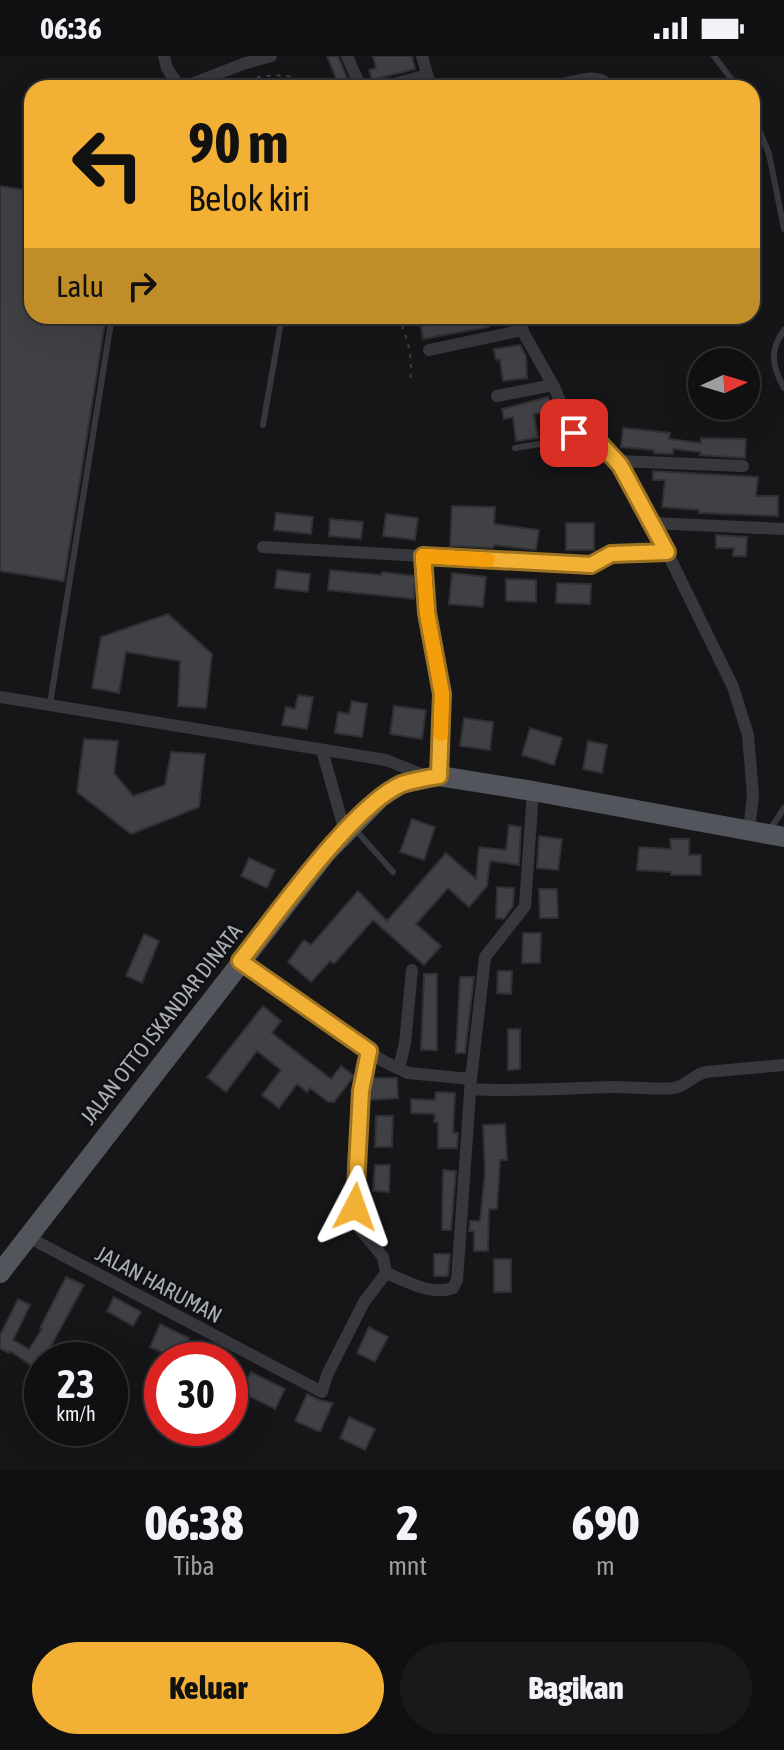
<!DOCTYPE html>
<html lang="id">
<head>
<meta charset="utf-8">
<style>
  :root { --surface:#101012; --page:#19191b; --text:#f1f3f6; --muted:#9c9d9f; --line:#303032; --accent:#f2b134 }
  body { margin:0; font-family:"Asap Condensed",sans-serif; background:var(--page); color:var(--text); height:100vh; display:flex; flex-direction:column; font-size:30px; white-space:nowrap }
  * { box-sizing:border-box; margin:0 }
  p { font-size:26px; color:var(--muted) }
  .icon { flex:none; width:44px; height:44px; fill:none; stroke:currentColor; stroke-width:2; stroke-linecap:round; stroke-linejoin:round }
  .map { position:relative; height:1414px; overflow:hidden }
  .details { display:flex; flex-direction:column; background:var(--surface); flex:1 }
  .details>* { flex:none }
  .hud { position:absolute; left:24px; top:24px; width:736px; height:244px; border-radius:24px; box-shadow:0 8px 32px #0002,0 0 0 2px var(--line); background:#f2b134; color:#111; overflow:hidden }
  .needle { width:52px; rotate:86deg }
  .buttons { position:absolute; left:688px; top:292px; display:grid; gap:16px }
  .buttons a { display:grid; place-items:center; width:72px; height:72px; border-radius:50%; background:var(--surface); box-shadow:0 8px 32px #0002,0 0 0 2px var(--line); font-size:40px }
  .speed { position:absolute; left:24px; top:1286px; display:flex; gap:16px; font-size:40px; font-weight:700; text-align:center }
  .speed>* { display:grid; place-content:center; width:104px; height:104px; border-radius:50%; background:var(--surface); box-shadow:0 8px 32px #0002,0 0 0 2px var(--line); line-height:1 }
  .speed small { font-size:20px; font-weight:400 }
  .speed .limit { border:12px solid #d22; background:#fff; color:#111 }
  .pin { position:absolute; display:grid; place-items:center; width:68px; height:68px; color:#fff; margin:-34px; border-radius:16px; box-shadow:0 4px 12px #0006 }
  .me { position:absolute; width:88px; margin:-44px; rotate:4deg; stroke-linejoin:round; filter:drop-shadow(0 0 6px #0008) }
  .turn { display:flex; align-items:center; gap:28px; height:168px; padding:0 32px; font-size:36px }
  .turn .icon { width:104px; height:104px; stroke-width:2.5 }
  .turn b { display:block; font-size:56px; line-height:68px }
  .then { display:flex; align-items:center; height:76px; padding:0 32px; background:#0003; gap:16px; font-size:30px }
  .eta { display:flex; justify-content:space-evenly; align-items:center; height:136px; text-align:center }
  .eta b { font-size:48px; font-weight:800; line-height:56px }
  .primary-button { display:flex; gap:16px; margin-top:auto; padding:16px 32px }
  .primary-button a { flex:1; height:92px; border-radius:48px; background:var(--accent); color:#111; font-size:32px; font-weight:800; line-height:92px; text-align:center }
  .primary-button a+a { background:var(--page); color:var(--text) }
  .status { display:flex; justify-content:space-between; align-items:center; height:56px; padding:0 40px; background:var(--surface); direction:ltr }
  .status svg { height:22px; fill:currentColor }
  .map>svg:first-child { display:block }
  .building { fill:#404145; stroke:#303034; stroke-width:2 }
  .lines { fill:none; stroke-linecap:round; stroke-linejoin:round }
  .path { stroke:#3d3f44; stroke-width:2; stroke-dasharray:4 6; stroke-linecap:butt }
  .service { stroke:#37383d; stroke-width:6 }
  .minor { stroke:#37383d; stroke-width:12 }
  .primary { stroke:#53555c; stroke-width:20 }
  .route-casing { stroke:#9d7322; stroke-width:20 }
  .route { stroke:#f2b134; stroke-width:14 }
  .slow { stroke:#f59e0b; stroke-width:14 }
  .labels { text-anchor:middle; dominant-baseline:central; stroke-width:6; stroke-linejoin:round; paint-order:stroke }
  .street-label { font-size:22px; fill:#a8adb8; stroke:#111113 }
</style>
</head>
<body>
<div class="status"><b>06:36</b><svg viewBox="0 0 49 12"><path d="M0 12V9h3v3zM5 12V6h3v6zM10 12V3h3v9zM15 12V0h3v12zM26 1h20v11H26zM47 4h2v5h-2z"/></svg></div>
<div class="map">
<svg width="784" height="1414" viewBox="0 0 784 1414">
  <rect width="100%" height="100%" fill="#161618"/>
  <!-- building -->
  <path class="building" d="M327,0H338L351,32H340Z
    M373,0H412L415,13L372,24L369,14L376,12Z
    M0,130L32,135V260H106L64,525L0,515Z
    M487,260L489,271L423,283L421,270Z
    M520,289L526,300L527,322L503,325L500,303L496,304L494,293Z
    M548,341L554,355L534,358L538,382L516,385L513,361L504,363L502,353Z
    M623,372L670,377L669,383L701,387V382L746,383L745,402L700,399L701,396L673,393V398L654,397V394L621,391Z
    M653,415L758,421L756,440H778V460L699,457V454L662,451L665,424H653Z
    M452,450L495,451L494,468L539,474L536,494L494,489L493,492L450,490Z
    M276,457L313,461L311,478L274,474Z
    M386,458L418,462L415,484L383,480Z
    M330,463L363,466L361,483L329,480Z
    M566,467H594V494H566Z
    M716,479L747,481L746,500H733L734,492H716Z
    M277,514L310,518L308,536L275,532Z
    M330,514L381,519L382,516L415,520L414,543L328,534Z
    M452,517L486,521L483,551L449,548Z
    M506,523L536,524V546L506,545Z
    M557,527L591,528L590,548L556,547Z
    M168,558L212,598L206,652L178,650L180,605L126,596L119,637L92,632L101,581Z
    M298,639L313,641L307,673L282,669L286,651L295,653Z
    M352,645L367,648L362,681L335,677L338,656L349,658Z
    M394,650L426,654L422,683L390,678Z
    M464,662L493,666L490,694L460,690Z
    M530,672L562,682L554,709L522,699Z
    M84,683L118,685L114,717L133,740L165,729L171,696L205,698L199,751L131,778L77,736Z
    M588,685L607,689L602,717L583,713Z
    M412,763L435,771L424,804L400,796Z
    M509,769L521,771L519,809L490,805L487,830L469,851L448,832L416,868L441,890L424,909L373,864L334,908L330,905L311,926L288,906L304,884L311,889L358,835L387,865L446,797L476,823L479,791L506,794Z
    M539,780L562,783L558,814L537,812Z
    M670,783H689V799H701V819H671V816L637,814L639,791L671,793Z
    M249,802L275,814L267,832L241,820Z
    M497,831L514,832L513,850L504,863L496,862Z
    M539,833H557L558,862H540Z
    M523,877H541L540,907H522Z
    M144,878L159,885L142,927L126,920Z
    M498,915H512L511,938L497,937Z
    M424,918H437V994H421Z
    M460,921H474L465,997H456Z
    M263,950L281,965L272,977L331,1023L341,1010L354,1020L334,1046H328L310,1032L307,1036L297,1028L279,1052L262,1039L281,1014L257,995L226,1036L207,1021Z
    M508,973H520V1013L508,1014Z
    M373,1022H397L398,1042L370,1044Z
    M436,1036L455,1037L453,1077H458L457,1092H438V1066H434L435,1058L411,1057V1043L435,1044Z
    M376,1060H393L392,1091H375Z
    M505,1068L507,1104H500L497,1153H489L488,1195H474V1175H469L470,1165H480L485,1116L483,1069Z
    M375,1109H390L389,1136L373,1135Z
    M443,1114L456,1115L451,1174H442Z
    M434,1198H450L448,1220H434Z
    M494,1203H511V1236H494Z
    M66,1221L84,1229L38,1314L10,1295L9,1297L0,1292V1279L18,1243L30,1249L13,1284L29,1293L42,1273L40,1272Z
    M114,1241L141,1256L133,1270L107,1255Z
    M160,1268L189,1282L179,1304L150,1291Z
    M369,1271L388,1281L375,1306L357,1297Z
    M251,1316L285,1333L275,1353L241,1336Z
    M307,1338L319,1344L333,1347L320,1376L295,1365Z
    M349,1361L375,1373L365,1394L340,1382Z"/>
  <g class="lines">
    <!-- path -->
    <path class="path" d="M237,25C263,20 292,13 314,32
      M398,260C408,283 413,300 410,325"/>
    <!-- service -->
    <path class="service" d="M714,0L738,32
      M752,57L769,98L784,173
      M784,274C769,295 772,310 784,332
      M263,369L282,260
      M515,392L564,384L574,377
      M50,648L112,260
      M354,772L393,816
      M769,775L784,752"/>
    <!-- minor -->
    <path class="minor" d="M164,0L167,12L180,32
      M347,0L361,32
      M422,0L431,32
      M181,32L243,8L271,0
      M380,32L427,19
      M549,32C568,28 598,13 611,32
      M514,260L553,329L574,377L580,381L595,382L620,409L667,496L733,631L748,679L753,739L749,775
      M429,294L523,274
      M497,340L553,329
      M617,405L743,410
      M652,467L783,473
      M263,491L579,509L599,507L611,498L667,496
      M423,500L427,557L442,638L439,720
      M0,641L386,704L428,721
      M322,694L345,776
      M240,905L383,1005L408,1017L471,1023
      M369,995L361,1035L355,1151L359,1172L383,1201L386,1217
      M399,1012L405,987L412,914
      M470,1033C518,1036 565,1032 613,1031C633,1031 653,1034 674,1032C687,1030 694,1018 706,1016L784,1009
      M26,1180L322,1336L327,1319L364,1246L386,1217
      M386,1217C408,1225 429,1240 453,1232L457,1224L471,1023L485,901L525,850L533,735"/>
    <!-- primary -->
    <path class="primary" d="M0,1217L326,797L381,741L401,728L439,720L533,735L784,781"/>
  </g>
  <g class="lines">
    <!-- route casing -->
    <g class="route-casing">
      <path id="route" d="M355,1151L361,1035L369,995L240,905C275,861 354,748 402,728C414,724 427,722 439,720L442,638L427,557L423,500L591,509L611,498L667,496L620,409L595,382L580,381L574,377"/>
    </g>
    <!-- route -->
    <use href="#route" class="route"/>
    <!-- slow -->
    <path class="slow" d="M441,678L442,638L427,557L423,500L488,504"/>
  </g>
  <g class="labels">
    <!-- street labels -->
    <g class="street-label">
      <text transform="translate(161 968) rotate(-52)">JALAN OTTO ISKANDAR DINATA</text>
      <text transform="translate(159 1228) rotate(28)">JALAN HARUMAN</text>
    </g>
  </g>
</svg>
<div class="buttons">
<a><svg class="needle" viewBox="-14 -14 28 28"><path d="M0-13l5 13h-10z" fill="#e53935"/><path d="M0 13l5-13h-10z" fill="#9c9d9f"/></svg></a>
</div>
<div class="speed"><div>23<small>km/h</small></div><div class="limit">30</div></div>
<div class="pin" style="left:574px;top:377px;background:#d93025"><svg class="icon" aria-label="arrive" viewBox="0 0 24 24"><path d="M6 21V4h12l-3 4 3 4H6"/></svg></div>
<svg class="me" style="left:355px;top:1151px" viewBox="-20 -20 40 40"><path d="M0-17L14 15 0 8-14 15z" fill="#f2b134" stroke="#fff" stroke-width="4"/></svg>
<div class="hud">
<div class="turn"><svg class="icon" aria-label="left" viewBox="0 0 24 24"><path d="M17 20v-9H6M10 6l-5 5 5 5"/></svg><div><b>90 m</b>Belok kiri</div></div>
<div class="then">Lalu<svg class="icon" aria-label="right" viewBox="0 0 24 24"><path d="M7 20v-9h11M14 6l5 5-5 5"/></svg></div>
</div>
</div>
<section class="details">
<div class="eta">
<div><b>06:38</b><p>Tiba</p></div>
<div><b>2</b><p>mnt</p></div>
<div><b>690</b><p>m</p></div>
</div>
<div class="primary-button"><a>Keluar</a><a>Bagikan</a></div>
</section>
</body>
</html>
